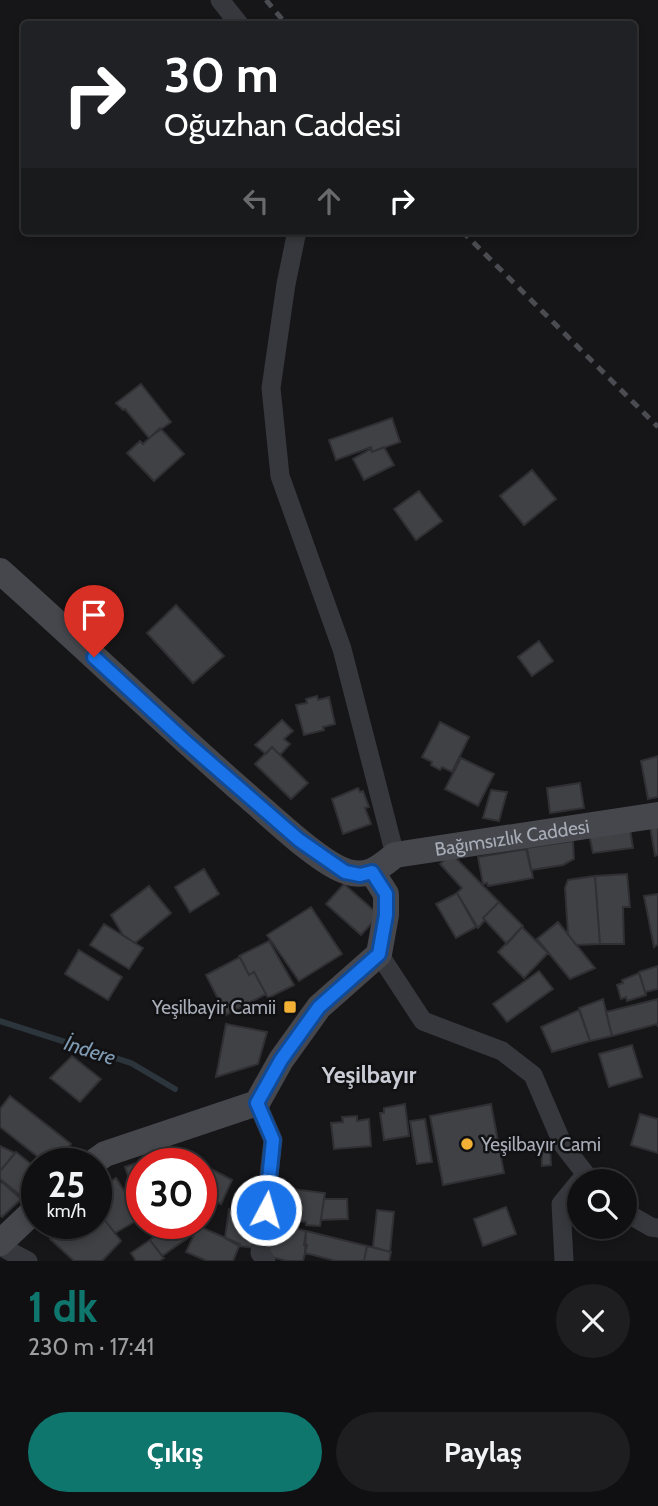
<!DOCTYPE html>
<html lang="tr">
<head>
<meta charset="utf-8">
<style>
  :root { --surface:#101012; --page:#1e1e20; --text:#f1f3f6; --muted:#9c9d9f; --line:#303032; --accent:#0f766e }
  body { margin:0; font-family:Cabin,sans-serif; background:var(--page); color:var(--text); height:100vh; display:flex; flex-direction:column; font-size:26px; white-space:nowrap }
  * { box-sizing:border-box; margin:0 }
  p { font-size:23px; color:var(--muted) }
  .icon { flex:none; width:38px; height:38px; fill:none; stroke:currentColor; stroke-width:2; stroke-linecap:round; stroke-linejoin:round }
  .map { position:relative; height:1261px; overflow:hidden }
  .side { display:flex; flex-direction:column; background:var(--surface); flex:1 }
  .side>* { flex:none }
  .guide { position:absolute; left:21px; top:21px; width:616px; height:214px; border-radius:7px; box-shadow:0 4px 10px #0003,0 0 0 2px var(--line); background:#202124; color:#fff; overflow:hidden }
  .controls { position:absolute; left:567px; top:1169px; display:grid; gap:14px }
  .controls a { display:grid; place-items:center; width:70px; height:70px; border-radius:50%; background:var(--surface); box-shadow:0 4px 10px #0003,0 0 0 2px var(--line); font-size:35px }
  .speed { position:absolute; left:21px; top:1148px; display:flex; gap:14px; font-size:35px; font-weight:700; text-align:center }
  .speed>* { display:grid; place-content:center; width:91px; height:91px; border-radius:50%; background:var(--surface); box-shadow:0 4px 10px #0003,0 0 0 2px var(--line); line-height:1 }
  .speed small { font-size:18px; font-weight:400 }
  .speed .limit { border:10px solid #d22; background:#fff; color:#111 }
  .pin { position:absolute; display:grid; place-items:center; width:60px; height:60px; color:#fff; margin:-72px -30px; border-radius:50% 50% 50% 0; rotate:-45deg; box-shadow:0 0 7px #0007 }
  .pin .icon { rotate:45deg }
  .me { position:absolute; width:77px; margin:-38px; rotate:6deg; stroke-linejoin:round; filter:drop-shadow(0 0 5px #0008) }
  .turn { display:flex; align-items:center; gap:24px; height:147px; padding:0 28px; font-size:32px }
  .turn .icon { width:91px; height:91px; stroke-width:2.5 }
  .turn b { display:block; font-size:49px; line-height:60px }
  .lanes { display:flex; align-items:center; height:66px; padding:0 28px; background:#0003; justify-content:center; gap:35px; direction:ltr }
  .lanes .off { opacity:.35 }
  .round { display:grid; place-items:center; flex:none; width:74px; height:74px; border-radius:37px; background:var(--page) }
  .summary { display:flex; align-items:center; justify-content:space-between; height:119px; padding:0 28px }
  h1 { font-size:42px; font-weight:800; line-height:52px; color:var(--accent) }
  .action { display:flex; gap:14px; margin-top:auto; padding:14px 28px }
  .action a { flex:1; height:80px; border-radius:42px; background:var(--accent); color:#fff; font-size:28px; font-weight:800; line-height:80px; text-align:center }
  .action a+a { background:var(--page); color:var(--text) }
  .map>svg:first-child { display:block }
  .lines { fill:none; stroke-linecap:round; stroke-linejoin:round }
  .stream { stroke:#2c353c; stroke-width:6 }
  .building { fill:#404145; stroke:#303034; stroke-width:2 }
  .street { stroke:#37383d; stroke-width:19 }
  .secondary { stroke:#45474d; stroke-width:26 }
  .rail { stroke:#4a4c52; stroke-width:5; stroke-dasharray:9 7; stroke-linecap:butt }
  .route-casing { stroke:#114b97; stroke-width:18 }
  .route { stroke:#1a73e8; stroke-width:12 }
  .poi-dot { fill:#f2b134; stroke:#111113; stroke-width:2.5 }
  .labels { text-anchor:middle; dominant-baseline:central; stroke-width:5; stroke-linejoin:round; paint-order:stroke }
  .street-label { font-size:19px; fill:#a8adb8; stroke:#111113 }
  .poi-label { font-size:19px; fill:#a8adb8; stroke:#111113; text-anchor:end }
  .water-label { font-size:21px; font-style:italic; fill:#7f9bb3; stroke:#111113 }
  .quarter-label { font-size:23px; font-weight:bold; fill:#c9ccd4; stroke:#111113 }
</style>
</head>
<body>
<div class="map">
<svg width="658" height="1261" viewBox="0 0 658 1261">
  <rect width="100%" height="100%" fill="#161618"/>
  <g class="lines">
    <!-- stream -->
    <path class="stream" d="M0,1021L131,1063L175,1089"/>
  </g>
  <!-- building -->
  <path class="building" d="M141,384L171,422L149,438L125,409L123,410L116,403Z
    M392,418L400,442L372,452L371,447L336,460L329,440Z
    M160,428L184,454L154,481L127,453L140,441L143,444Z
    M384,447L394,465L364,480L353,459L371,449L372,452Z
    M532,470L556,499L524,525L500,496Z
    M419,491L442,521L416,540L394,509Z
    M176,605L224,656L193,683L147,633Z
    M539,641L553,661L532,676L518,657Z
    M317,696L318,700L329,697L335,724L323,727L324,730L304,735L296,705L307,703L306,699Z
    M282,720L293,731L284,739L290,744L280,755L272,747L266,754L255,745Z
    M440,722L469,737L452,772L442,767L440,770L431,765L432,762L422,757Z
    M272,747L308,783L291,799L255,764Z
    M658,756V797L648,799L641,761Z
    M461,758L494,774L478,806L445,789Z
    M580,783L584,808L550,813L547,788Z
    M358,788L360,792L363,791L369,807L365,808L371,824L343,834L332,799Z
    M491,790L507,792L499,821L483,818Z
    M658,825V855L655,856L650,826Z
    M630,829L633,848L593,853L589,834Z
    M573,841L574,859L563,865L531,870L526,848Z
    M527,849L533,878L488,886L487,883L483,884L478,857Z
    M451,853L499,902L483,918L485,920L478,928L457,893L462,888L440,864Z
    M204,869L219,894L190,912L175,887Z
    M627,874L630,907H623L624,944H600L595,876Z
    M595,876L600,944L576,945L568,934L565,888L568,880Z
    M344,884L379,915L361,935L326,904Z
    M149,886L171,913L135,943L123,935L111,915Z
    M457,893L476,927L456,938L436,904Z
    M658,894V944L654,947L644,896Z
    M499,902L523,926L507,944L483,918Z
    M311,907L342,954L299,981L267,935Z
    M558,922L595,968L570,979L537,939Z
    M104,924L143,948L129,969L90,945Z
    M522,927L548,953L524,978L498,952Z
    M269,941L294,985L268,998L254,972L249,975L239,956Z
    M79,950L122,977L108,1000L65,974Z
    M240,957L249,975L254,972L266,994L226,1015L206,975Z
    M658,966V989L645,992L639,972Z
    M539,971L553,989L507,1022L493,1004Z
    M639,973L646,995L627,1001L626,997L621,999L617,985L623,983L622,980Z
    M603,999L612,1036L590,1041L579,1008Z
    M658,999V1027L657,1024L612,1036L606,1012Z
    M579,1010L590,1041L552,1052L541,1027Z
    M226,1024L267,1032L258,1064L216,1077Z
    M632,1045L642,1077L609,1087L599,1054Z
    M72,1056L101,1079L80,1102L50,1078Z
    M10,1096L71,1144L54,1164H47L0,1127V1109Z
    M405,1104L409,1136L384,1140L380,1113H384V1108Z
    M491,1104L504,1173L443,1185L430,1116Z
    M640,1114L658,1119V1153L631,1145Z
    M357,1116V1121L369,1119L371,1146L334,1149L331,1123L343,1122L342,1117Z
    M425,1119L432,1162L417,1164L410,1121Z
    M0,1146L15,1153L1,1170L0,1168Z
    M550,1146L551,1165L542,1166L541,1147Z
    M16,1152L37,1169V1185L25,1199L0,1179V1168L1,1170Z
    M161,1155L165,1164H142V1180L131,1184L125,1167Z
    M213,1170L232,1180L221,1204L202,1194Z
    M116,1178L141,1218L115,1233L96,1209V1191Z
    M2,1182L21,1199L2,1217L0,1215V1184Z
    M284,1188L325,1193L320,1226L306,1225V1222L274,1219Z
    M324,1199H347L348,1219L321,1220Z
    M506,1207L516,1234L483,1246L474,1219Z
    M96,1209L121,1241L102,1261H74L50,1239L65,1223H96Z
    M229,1209L260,1211L256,1248L239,1246L225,1238Z
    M377,1210L394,1212L390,1252L373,1247Z
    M174,1223H179L189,1237L162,1256L150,1240Z
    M274,1223L306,1231L304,1245H307L303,1261H287L268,1256Z
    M198,1226L240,1244L233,1261H207L186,1252Z
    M306,1231L367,1246L364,1261H336L305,1253Z
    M150,1240L164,1258L159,1261H136L131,1253Z
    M367,1246L391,1252L389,1261H364Z"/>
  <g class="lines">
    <!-- street -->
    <path class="street" d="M220,0L239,24
      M297,231L286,284L271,388L280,476L342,649L395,855
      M379,954L423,1021L502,1051L533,1075L563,1145L591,1181
      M257,1103L273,1140L260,1253L266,1261
      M625,1212L651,1227L658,1228
      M0,1246L28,1261
      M564,1261L561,1204L579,1182"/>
    <!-- secondary -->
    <g class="secondary">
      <path id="s1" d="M0,571C84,646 166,725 251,799C273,818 322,865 348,872C368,878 380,867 395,855L658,815"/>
      <path d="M91,1164L105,1154L257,1103L281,1060L319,1007L379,954L386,915V894L372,872"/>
      <path d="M0,1243L37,1208"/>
    </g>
    <!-- rail -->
    <path class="rail" d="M266,0L286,24
      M462,231L658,427"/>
  </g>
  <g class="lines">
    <!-- route casing -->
    <g class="route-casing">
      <path id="route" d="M94,657L185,741L299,840L345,872L360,875L372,872L386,894V915L379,954L319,1007L281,1060L257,1103L273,1140L266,1210"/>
    </g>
    <!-- route -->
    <use href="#route" class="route"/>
  </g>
  <!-- markers -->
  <g class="poi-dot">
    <rect x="283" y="1000" width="14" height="14" rx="3.5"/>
    <circle cx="467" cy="1144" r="7"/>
  </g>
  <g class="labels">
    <!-- street labels -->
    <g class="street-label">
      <text stroke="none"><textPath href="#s1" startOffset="632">Bağımsızlık Caddesi</textPath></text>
    </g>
    <!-- poi labels -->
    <g class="poi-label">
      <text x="276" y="1007">Yeşilbayir Camii</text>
      <text x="481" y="1144" text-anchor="start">Yeşilbayır Cami</text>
    </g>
    <!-- water labels -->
    <g class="water-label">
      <text transform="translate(90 1050) rotate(18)">İndere</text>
    </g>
    <!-- quarter labels -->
    <g class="quarter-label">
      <text x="369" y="1075">Yeşilbayır</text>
    </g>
  </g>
</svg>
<div class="controls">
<a><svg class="icon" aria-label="search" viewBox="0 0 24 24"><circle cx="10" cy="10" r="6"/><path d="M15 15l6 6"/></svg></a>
</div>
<div class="speed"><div>25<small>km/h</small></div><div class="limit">30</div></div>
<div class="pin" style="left:94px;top:657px;background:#d93025"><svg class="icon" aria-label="arrive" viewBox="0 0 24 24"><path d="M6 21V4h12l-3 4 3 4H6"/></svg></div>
<svg class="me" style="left:266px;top:1210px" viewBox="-20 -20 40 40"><circle r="17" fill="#1a73e8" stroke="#fff" stroke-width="3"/><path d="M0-11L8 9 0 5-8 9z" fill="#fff"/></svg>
<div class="guide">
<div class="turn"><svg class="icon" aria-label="right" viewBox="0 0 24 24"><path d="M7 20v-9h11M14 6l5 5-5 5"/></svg><div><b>30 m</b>Oğuzhan Caddesi</div></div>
<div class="lanes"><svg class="icon off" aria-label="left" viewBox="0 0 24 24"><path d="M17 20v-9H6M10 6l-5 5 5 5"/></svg><svg class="icon off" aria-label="ahead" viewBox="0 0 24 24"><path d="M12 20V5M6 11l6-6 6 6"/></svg><svg class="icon" aria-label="right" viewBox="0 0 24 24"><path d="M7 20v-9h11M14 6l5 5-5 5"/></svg></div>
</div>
</div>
<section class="side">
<div class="summary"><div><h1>1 dk</h1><p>230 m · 17:41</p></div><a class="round"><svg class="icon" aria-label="close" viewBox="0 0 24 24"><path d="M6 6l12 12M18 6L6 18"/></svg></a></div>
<div class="action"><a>Çıkış</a><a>Paylaş</a></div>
</section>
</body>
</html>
